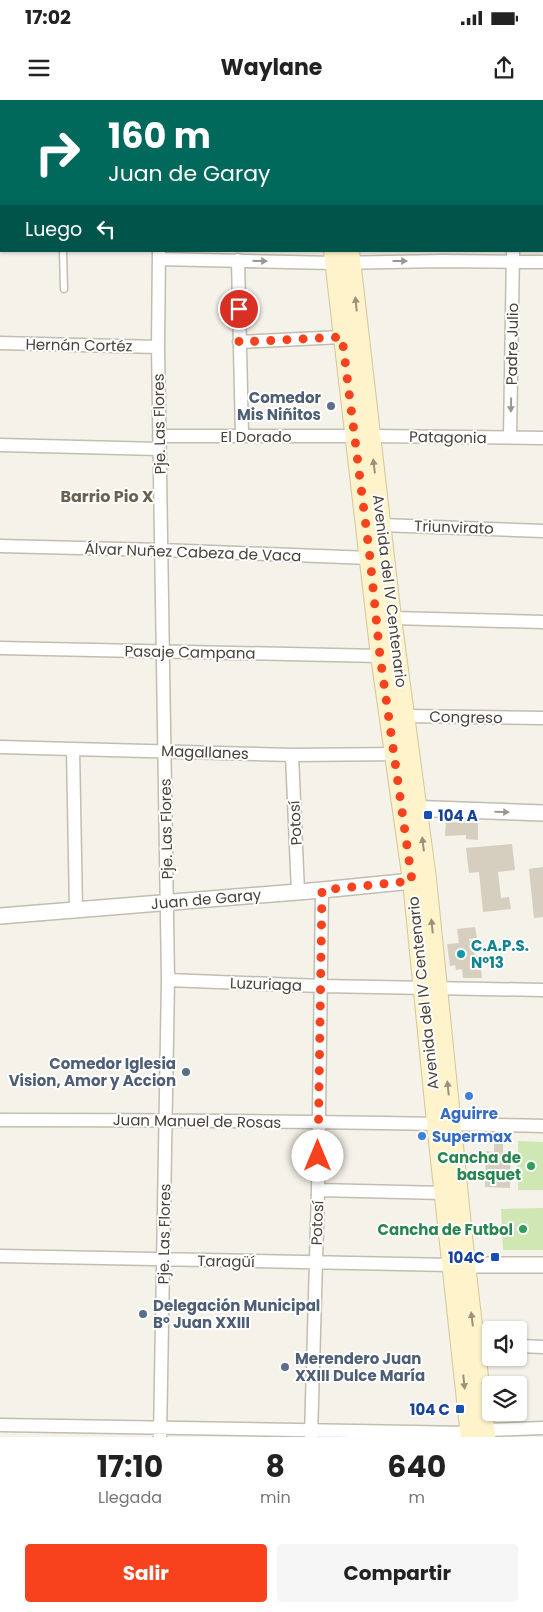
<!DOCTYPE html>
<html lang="es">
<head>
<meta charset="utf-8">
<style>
  :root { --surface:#fff; --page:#f6f6f6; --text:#222; --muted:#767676; --accent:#f8421d }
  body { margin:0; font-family:Poppins,sans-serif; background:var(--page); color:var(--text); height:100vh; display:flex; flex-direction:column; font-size:19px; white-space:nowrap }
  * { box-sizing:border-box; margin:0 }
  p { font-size:16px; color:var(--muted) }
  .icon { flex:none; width:28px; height:28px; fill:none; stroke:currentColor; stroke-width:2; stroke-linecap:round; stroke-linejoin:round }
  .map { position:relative; height:1337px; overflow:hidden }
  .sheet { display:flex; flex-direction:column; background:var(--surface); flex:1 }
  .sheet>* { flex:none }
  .top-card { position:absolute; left:0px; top:0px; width:544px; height:152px; box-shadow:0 1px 4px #0004; background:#00695c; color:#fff; overflow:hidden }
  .tools { position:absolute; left:482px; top:1221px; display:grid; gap:10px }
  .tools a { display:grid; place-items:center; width:45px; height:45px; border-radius:5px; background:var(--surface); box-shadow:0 1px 4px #0004; font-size:25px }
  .pin { position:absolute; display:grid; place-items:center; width:42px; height:42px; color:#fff; margin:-21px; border:2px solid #fff; border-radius:50%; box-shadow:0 1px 5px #0007 }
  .me { position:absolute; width:55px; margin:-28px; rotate:0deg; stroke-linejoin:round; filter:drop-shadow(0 0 4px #0008) }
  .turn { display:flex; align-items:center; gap:18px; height:105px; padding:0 25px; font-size:22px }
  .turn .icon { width:65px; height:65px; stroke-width:2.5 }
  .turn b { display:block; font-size:35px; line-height:42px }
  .then { display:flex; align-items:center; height:48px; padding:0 25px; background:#0003; gap:10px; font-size:19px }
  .eta { display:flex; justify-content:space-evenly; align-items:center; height:85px; text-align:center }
  .eta b { font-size:30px; font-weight:700; line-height:35px }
  .action { display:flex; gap:10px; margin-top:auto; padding:10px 25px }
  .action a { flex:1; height:58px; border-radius:5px; background:var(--accent); color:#fff; font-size:20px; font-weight:700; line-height:58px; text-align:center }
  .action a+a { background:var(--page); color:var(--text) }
  .status { display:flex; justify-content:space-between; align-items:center; height:35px; padding:0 25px; background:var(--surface); direction:ltr }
  .status svg { height:14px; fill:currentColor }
  header { display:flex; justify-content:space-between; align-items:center; height:65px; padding:0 25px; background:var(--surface); font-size:22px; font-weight:700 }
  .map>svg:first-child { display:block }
  .green { fill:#cfe8b3 }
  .building { fill:#d6cebf }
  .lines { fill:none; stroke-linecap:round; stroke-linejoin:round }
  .service-casing { stroke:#c3bdaf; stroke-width:9 }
  .minor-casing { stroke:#c3bdaf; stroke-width:15 }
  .tertiary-casing { stroke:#c3bdaf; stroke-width:18 }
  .secondary-casing { stroke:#d4c69a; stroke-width:20 }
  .service { stroke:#fff; stroke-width:6 }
  .minor { stroke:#fff; stroke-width:12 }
  .tertiary { stroke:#fff; stroke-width:15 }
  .secondary { stroke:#fef3ca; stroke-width:18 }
  .oneway { fill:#9b9792 }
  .oneway2 { fill:#9a927a }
  .route { stroke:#f8421d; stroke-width:9; stroke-dasharray:0 16.2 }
  .service-dot { fill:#5c6f8a; stroke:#fff; stroke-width:2 }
  .transit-dot { fill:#1a4fb4; stroke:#fff; stroke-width:2 }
  .culture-dot { fill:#0f9aa8; stroke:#fff; stroke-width:2 }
  .shop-dot { fill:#3f7fe0; stroke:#fff; stroke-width:2 }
  .leisure-dot { fill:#2e9e5b; stroke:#fff; stroke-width:2 }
  .labels { text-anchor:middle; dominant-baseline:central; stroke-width:4; stroke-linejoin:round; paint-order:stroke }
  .street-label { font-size:15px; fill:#494238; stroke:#fff }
  .service-label { font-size:15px; font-weight:bold; fill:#4e5e75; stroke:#fff; text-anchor:end }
  .transit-label { font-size:15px; font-weight:bold; fill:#164399; stroke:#fff; text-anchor:end }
  .culture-label { font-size:15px; font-weight:bold; fill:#0d838f; stroke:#fff; text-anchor:start }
  .shop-label { font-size:15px; font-weight:bold; fill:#366cbe; stroke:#fff }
  .leisure-label { font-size:15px; font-weight:bold; fill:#27864d; stroke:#fff; text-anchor:end }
  .neighbourhood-label { font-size:16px; font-weight:bold; fill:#6b614f; stroke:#fff }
</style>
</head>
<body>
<div class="status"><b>17:02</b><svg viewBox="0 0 49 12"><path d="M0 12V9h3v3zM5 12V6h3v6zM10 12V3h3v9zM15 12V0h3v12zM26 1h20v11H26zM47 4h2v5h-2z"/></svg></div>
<header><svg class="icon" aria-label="menu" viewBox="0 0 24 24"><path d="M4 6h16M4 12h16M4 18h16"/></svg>Waylane<svg class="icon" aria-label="share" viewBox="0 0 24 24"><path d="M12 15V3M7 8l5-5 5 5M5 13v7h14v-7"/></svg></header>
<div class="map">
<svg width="543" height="1337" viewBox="0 0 543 1337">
  <rect width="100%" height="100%" fill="#f5f2ea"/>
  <!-- green -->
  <path class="green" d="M518,1041L543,1042V1090H518Z
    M543,1108V1150H503L501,1109Z"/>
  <!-- building -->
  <path class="building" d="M446,722L478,723V740L466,739V735L445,736Z
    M512,744L515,770L498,772L501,798L509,797L511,809L483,812L479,772L469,773L466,748Z
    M543,767V817L534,818L529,769Z
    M475,827L477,838L469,839V841L477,840L479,851L474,852L475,856L479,855L481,866H476L477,870L481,869L482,878H463L462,869L456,870L455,865L450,866L447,844L459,843L457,829Z
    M494,1043L503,1044V1052H511L510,1088L485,1087L486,1051L494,1052Z"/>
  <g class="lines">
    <!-- service casing -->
    <g class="service-casing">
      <path id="service" d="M63,151L64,189"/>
    </g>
    <!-- minor casing -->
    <g class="minor-casing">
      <path id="minor" d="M171,0V1
        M448,1V0
        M513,1V0
        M0,127H1
        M159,151L158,247L168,880L160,1337
        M159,159L334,163L443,161L543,162
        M238,160L242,336
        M239,242L342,237
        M0,243L158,247
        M159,336H370L543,338
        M510,337L513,151
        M0,345L159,349
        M375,426L381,425L543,431
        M0,446L161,450L370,458L376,455
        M386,519L392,518L543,522
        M0,548L380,556
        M397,617L406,616L543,618
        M0,647L292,655L402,654
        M73,649L76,810
        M292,655L298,792
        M168,880L321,886L543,890
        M0,1020C181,1020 362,1022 543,1026
        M318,1090L443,1093
        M0,1156L451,1165
        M467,1245H491
        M519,1246L543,1247
        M0,1325L469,1333L485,1330L543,1328
        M311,1337L318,1090L322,790"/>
    </g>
    <!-- tertiary casing -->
    <g class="tertiary-casing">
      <path id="tertiary" d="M542,39H543
        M406,708L543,713
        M0,816L322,790L422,780
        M455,1165H543"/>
    </g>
    <!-- secondary casing -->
    <g class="secondary-casing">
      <path id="secondary" d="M315,0V1
        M331,0V1
        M0,21H1
        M0,38H1
        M333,151L380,556L412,781L436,1023L470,1337
        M350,151L392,518L427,779L466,1165L486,1337"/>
    </g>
    <!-- service -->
    <use href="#service" class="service"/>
    <!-- minor -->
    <use href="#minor" class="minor"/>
    <!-- tertiary -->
    <use href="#tertiary" class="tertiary"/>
    <!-- secondary -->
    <use href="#secondary" class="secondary"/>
  </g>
  <!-- one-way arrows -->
  <defs><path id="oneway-solid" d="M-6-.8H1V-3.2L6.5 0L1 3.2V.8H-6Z" transform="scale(1.25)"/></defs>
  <g class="oneway">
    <use href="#oneway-solid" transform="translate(260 161) rotate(1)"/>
    <use href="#oneway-solid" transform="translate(400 161)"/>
    <use href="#oneway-solid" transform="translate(511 305) rotate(91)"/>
    <use href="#oneway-solid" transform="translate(502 712) rotate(2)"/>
  </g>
  <g class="oneway2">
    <use href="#oneway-solid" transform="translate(356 204) rotate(-96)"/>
    <use href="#oneway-solid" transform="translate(374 366) rotate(-97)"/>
    <use href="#oneway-solid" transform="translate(423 744) rotate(-97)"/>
    <use href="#oneway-solid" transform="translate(432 826) rotate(-96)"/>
    <use href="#oneway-solid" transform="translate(448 988) rotate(-96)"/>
    <use href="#oneway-solid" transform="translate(472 1219) rotate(-97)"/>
    <use href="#oneway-solid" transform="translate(464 1282) rotate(84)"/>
  </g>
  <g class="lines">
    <!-- route -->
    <path class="route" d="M239,209V242L342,237L370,458L380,556L412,781L322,790L318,1056"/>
  </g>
  <!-- markers -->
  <g class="service-dot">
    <circle cx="331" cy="306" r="5"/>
    <circle cx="186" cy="972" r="5"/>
    <circle cx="143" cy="1214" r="5"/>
    <circle cx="285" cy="1267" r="5"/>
  </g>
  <g class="transit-dot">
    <rect x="423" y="710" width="10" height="10" rx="2.5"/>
    <rect x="490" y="1152" width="10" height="10" rx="2.5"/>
    <rect x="455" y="1304" width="10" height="10" rx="2.5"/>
  </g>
  <circle class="culture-dot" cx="461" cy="854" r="5"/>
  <g class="shop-dot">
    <circle cx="469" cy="996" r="5"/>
    <circle cx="422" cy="1036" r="5"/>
  </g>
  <g class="leisure-dot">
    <circle cx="531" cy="1066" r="5"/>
    <circle cx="523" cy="1129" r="5"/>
  </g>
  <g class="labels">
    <!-- street labels -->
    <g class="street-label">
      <text transform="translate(512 244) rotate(-89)">Padre Julio</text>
      <text transform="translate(79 245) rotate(1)">Hernán Cortéz</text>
      <text transform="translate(159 324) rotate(-91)">Pje. Las Flores</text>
      <text x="256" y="336">El Dorado</text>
      <text transform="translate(448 337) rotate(1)">Patagonia</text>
      <text transform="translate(454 427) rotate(2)">Triunvirato</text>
      <text transform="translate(193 452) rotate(2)">Álvar Nuñez Cabeza de Vaca</text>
      <text transform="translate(390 491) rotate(83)">Avenida del IV Centenario</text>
      <text transform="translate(190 552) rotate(1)">Pasaje Campana</text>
      <text transform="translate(466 617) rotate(1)">Congreso</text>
      <text transform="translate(205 652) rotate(2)">Magallanes</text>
      <text transform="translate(295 723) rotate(-93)">Potosí</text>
      <text transform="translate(166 729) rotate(-91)">Pje. Las Flores</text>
      <text transform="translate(206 799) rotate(-5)">Juan de Garay</text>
      <text transform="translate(266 884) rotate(2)">Luzuriaga</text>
      <text transform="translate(423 893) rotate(-96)">Avenida del IV Centenario</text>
      <text transform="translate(197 1021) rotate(1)">Juan Manuel de Rosas</text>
      <text transform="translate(317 1123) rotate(-88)">Potosí</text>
      <text transform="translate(164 1134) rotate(-89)">Pje. Las Flores</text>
      <text transform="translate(226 1161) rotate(1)">Taragüí</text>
    </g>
    <!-- service labels -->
    <g class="service-label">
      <text x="321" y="297">Comedor<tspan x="321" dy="17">Mis Niñitos</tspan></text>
      <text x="176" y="963">Comedor Iglesia<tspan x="176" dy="17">Vision, Amor y Accion</tspan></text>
      <text x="153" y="1205" text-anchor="start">Delegación Municipal<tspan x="153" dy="17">Bº Juan XXIII</tspan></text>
      <text x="295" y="1258" text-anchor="start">Merendero Juan<tspan x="295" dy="17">XXIII Dulce María</tspan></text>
    </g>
    <!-- transit labels -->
    <g class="transit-label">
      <text x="438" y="715" text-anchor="start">104 A</text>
      <text x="485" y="1157">104C</text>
      <text x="450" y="1309">104 C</text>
    </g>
    <!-- culture labels -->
    <g class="culture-label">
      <text x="471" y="845">C.A.P.S.<tspan x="471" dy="17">Nº13</tspan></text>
    </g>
    <!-- shop labels -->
    <g class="shop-label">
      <text x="469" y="1013">Aguirre</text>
      <text x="432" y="1036" text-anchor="start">Supermax</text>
    </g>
    <!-- leisure labels -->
    <g class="leisure-label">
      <text x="521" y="1057">Cancha de<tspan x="521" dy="17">basquet</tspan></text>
      <text x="513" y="1129">Cancha de Futbol</text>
    </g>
    <!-- neighbourhood labels -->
    <g class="neighbourhood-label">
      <text x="107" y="396">Barrio Pio X</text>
    </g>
  </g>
</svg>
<div class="tools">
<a><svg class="icon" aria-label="sound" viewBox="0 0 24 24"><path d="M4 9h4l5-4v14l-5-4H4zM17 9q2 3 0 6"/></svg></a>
<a><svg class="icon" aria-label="layers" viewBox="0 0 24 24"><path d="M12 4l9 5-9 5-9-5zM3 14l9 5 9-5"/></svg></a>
</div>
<div class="pin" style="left:239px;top:209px;background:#d93025"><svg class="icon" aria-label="arrive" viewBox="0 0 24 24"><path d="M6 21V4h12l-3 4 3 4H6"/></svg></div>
<svg class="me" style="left:318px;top:1056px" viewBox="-20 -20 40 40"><circle r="19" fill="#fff"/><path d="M0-13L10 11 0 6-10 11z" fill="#f8421d"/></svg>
<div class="top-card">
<div class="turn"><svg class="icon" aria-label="right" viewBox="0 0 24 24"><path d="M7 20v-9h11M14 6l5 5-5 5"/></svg><div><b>160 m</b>Juan de Garay</div></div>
<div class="then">Luego<svg class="icon" aria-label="left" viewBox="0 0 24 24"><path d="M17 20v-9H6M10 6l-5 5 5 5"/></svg></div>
</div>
</div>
<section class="sheet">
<div class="eta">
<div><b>17:10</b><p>Llegada</p></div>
<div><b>8</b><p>min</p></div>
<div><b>640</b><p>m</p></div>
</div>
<div class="action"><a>Salir</a><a>Compartir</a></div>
</section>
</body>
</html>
